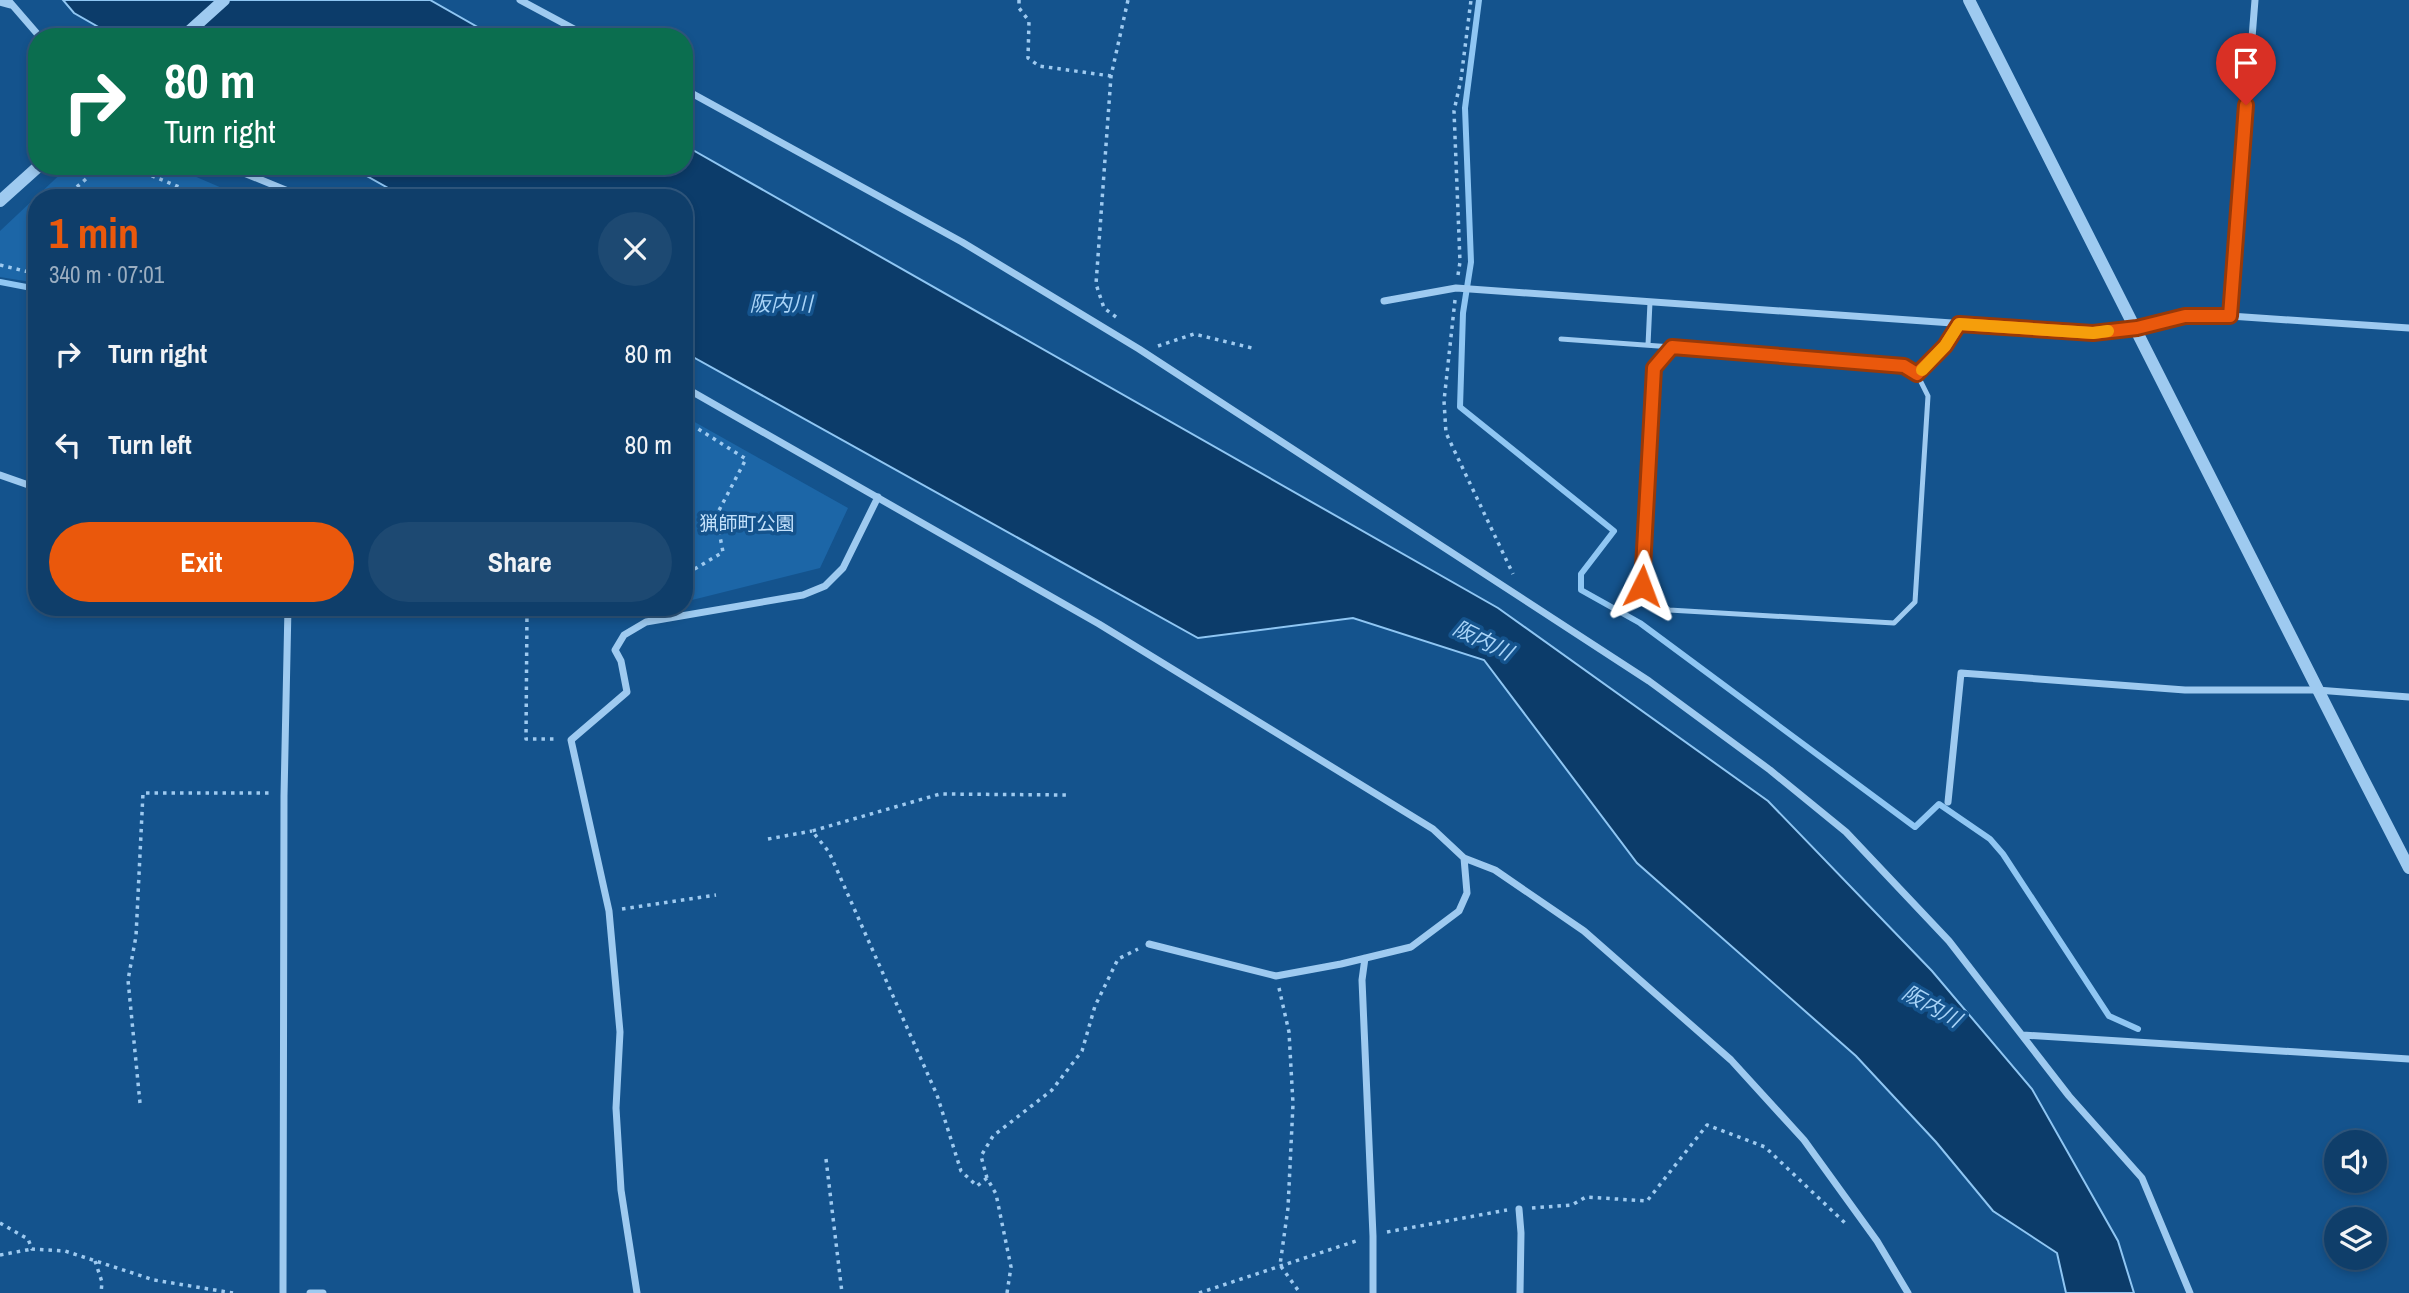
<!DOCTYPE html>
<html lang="en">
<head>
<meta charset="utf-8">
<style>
  :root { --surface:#0f3e6a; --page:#1d4972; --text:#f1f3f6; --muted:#9baec1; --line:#2f577e; --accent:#ea580c }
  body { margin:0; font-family:"Archivo Narrow","Noto Sans JP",sans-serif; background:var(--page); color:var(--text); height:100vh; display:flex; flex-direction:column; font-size:26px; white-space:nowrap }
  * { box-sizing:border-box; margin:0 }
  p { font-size:23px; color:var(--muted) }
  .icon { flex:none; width:38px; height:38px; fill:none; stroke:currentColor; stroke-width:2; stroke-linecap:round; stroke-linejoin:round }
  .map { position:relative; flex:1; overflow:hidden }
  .side { position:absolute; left:28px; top:189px; width:665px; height:427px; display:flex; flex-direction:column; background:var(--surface); border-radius:28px; box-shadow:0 4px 10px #0003,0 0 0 2px var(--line) }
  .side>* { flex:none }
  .banner { position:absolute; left:28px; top:28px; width:665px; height:147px; border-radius:28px; box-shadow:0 4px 10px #0003,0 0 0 2px var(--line); background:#0b6e4f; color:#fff; overflow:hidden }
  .tools { position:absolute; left:2324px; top:1130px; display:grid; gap:14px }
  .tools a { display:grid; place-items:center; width:63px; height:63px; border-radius:50%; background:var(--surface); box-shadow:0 4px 10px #0003,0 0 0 2px var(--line); font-size:35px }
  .pin { position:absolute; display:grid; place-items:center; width:60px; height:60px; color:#fff; margin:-72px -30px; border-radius:50% 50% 50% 0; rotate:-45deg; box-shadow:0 0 7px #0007 }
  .pin .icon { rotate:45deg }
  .me { position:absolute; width:77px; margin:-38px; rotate:3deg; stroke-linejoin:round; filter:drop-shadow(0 0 5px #0008) }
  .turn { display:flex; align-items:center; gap:24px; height:147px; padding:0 21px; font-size:32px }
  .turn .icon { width:91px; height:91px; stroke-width:2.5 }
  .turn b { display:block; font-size:49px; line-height:60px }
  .round { display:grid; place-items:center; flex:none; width:74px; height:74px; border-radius:37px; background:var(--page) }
  .summary { display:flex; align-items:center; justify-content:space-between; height:119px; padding:0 21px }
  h1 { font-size:42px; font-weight:700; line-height:52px; color:var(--accent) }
  .cta { display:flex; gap:14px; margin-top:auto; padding:14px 21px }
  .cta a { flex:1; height:80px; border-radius:42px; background:var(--accent); color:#fff; font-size:28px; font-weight:700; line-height:80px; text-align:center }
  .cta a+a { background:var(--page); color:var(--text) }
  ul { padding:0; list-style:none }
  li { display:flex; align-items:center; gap:21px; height:91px; padding:0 21px }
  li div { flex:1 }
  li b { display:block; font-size:26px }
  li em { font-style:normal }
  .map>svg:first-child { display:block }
  .green { fill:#1c66a7 }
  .water { fill:#0c3c6a; stroke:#8fc6f3; stroke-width:2 }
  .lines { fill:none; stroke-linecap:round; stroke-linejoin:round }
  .stream { stroke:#8fc6f3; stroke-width:6 }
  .path { stroke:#9ecaf0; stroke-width:3.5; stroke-dasharray:3.5 5; stroke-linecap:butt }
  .service { stroke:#9ecaf0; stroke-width:5 }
  .minor { stroke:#9ecaf0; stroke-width:7 }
  .tertiary { stroke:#9ecaf0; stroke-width:12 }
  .route-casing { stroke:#983908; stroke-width:18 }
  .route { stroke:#ea580c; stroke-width:12 }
  .slow { stroke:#f59e0b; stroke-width:12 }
  .labels { text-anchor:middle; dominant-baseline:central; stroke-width:7; stroke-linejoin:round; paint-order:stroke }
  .park-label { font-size:19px; fill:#c4e2fc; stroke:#14538d }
  .water-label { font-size:21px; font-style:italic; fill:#a9d4f8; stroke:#14538d }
</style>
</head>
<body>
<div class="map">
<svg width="2409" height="1293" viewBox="0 0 2409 1293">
  <rect width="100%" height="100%" fill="#14538d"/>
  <!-- green -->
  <path class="green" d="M69,166H171L245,198H37V283L0,277V231Z
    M684,416L848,508L820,568L684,602Z"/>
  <!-- water -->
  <path class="water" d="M63,0H430L495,37H116L74,13Z
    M684,145L1498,608L1768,801L1932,971L2032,1089L2118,1241L2134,1293H2066L2057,1253L1993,1211L1936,1142L1856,1056L1637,863L1484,660L1353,618L1198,638L684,352V198H406L349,166H684Z"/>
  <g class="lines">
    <!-- stream -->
    <path class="stream" d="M1479,0L1465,108L1471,262L1463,313L1460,407L1614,531L1581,574V590L1640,623L1915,827L1939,804L1990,839L2003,854L2109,1016L2138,1029
      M0,282L37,289"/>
    <!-- path -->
    <path class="path" d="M1019,0V8L1029,21L1028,58L1039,66L1111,76
      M128,166L206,198
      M64,198L101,166
      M0,265L37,274
      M1458,275L1460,262L1454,111L1461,79L1471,0
      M1455,300L1444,401L1446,433L1513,574
      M1116,317L1104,308L1096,284L1111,76L1128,0
      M1158,346L1194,334L1252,348
      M684,420L746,459L716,516L723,552L693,570H684
      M519,607L527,610L526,739H557
      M302,608L316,607
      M768,839L812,831
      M622,909L716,895
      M1279,988L1289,1032L1293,1104L1288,1208L1280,1265L1300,1293
      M140,1103L128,980L136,936L143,793H272
      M826,1159L842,1293
      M987,1178L977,1186L961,1171L937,1095L829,852L812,831L940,794L1069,795
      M1532,1208L1572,1205L1586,1197L1647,1201L1707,1125L1765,1147L1845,1223
      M0,1223L28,1239L32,1249L65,1251L154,1280L233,1293
      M1387,1232L1507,1210
      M0,1255L32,1249
      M95,1261L102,1282L101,1293
      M1007,1293L1011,1267L996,1194L987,1178L981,1156L993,1136L1052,1090L1082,1051L1095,1006L1118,959L1138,949
      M1199,1293L1359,1240"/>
    <!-- service -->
    <path class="service" d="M1561,339L1672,347
      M1648,345L1650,302
      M1917,374L1904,366L1672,347L1654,368L1642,586L1669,610L1894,623L1915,602L1928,396L1917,374L1945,346L1959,324"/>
    <!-- minor -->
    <path class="minor" d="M8,0L40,37
      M520,0L589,37
      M0,2L11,5
      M684,89L962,242L1139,349L1649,681L1770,770L1846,832L1949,941L2069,1096L2142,1178L2190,1293
      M227,166L305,198
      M1384,301L1456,288L2093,333L2137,328L2185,316H2230L2409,328
      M2230,316L2255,0
      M684,387L1099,624L1433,829L1464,858L1495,870L1584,931L1731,1060L1804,1140L1877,1241L1908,1293
      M0,475L37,488
      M1948,802L1961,673L2185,690H2317L2409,697
      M1149,944L1276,976L1341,964L1411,947L1459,911L1467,893L1464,858
      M1365,958L1362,980L1373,1236V1293
      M2023,1035L2409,1059
      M1519,1209L1521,1233L1520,1293
      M283,1293L284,796L288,607
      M310,1293H323
      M637,1293L621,1190L616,1108L620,1032L609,911L571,740L627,692L621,661L615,650L624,635L646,622L803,595L825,586L843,568L878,497"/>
    <!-- tertiary -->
    <path class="tertiary" d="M1969,0C2117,289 2260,580 2409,868
      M183,37L224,0
      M0,201L39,166"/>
  </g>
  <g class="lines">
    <!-- route casing -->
    <g class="route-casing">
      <path id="route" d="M1642,586L1654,368L1672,347L1904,366L1917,374L1945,346L1959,324L2093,333L2137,328L2185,316H2230L2246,105"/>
    </g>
    <!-- route -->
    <use href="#route" class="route"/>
    <!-- slow -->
    <path class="slow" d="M1922,370L1945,346L1959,324L2093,333L2108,331"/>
  </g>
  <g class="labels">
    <!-- park labels -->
    <g class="park-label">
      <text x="747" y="523">猟師町公園</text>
    </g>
    <!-- water labels -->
    <g class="water-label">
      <text x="781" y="303">阪内川</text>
      <text transform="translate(1483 640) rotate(26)">阪内川</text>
      <text transform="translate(1932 1006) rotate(29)">阪内川</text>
    </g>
  </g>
</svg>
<div class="tools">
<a><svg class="icon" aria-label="sound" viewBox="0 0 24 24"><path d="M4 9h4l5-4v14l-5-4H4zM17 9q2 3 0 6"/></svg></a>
<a><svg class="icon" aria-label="layers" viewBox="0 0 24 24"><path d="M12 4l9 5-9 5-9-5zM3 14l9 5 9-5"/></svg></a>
</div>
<div class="pin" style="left:2246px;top:105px;background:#d93025"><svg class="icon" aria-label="arrive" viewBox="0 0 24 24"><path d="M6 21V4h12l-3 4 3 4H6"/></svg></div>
<svg class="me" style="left:1642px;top:586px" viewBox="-20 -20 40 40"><path d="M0-17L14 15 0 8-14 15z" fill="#ea580c" stroke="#fff" stroke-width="4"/></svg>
<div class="banner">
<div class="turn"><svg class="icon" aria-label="right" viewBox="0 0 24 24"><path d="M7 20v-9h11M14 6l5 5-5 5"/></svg><div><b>80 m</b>Turn right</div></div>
</div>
<section class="side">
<div class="summary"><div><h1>1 min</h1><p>340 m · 07:01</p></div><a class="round"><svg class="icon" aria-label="close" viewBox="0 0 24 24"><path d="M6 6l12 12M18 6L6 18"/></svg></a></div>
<ul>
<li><svg class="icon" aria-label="right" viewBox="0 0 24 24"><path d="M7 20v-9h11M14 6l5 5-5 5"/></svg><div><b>Turn right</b></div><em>80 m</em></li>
<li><svg class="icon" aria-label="left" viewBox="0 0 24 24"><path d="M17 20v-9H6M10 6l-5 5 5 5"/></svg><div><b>Turn left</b></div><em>80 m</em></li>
</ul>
<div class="cta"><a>Exit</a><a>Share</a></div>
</section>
</div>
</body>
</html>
